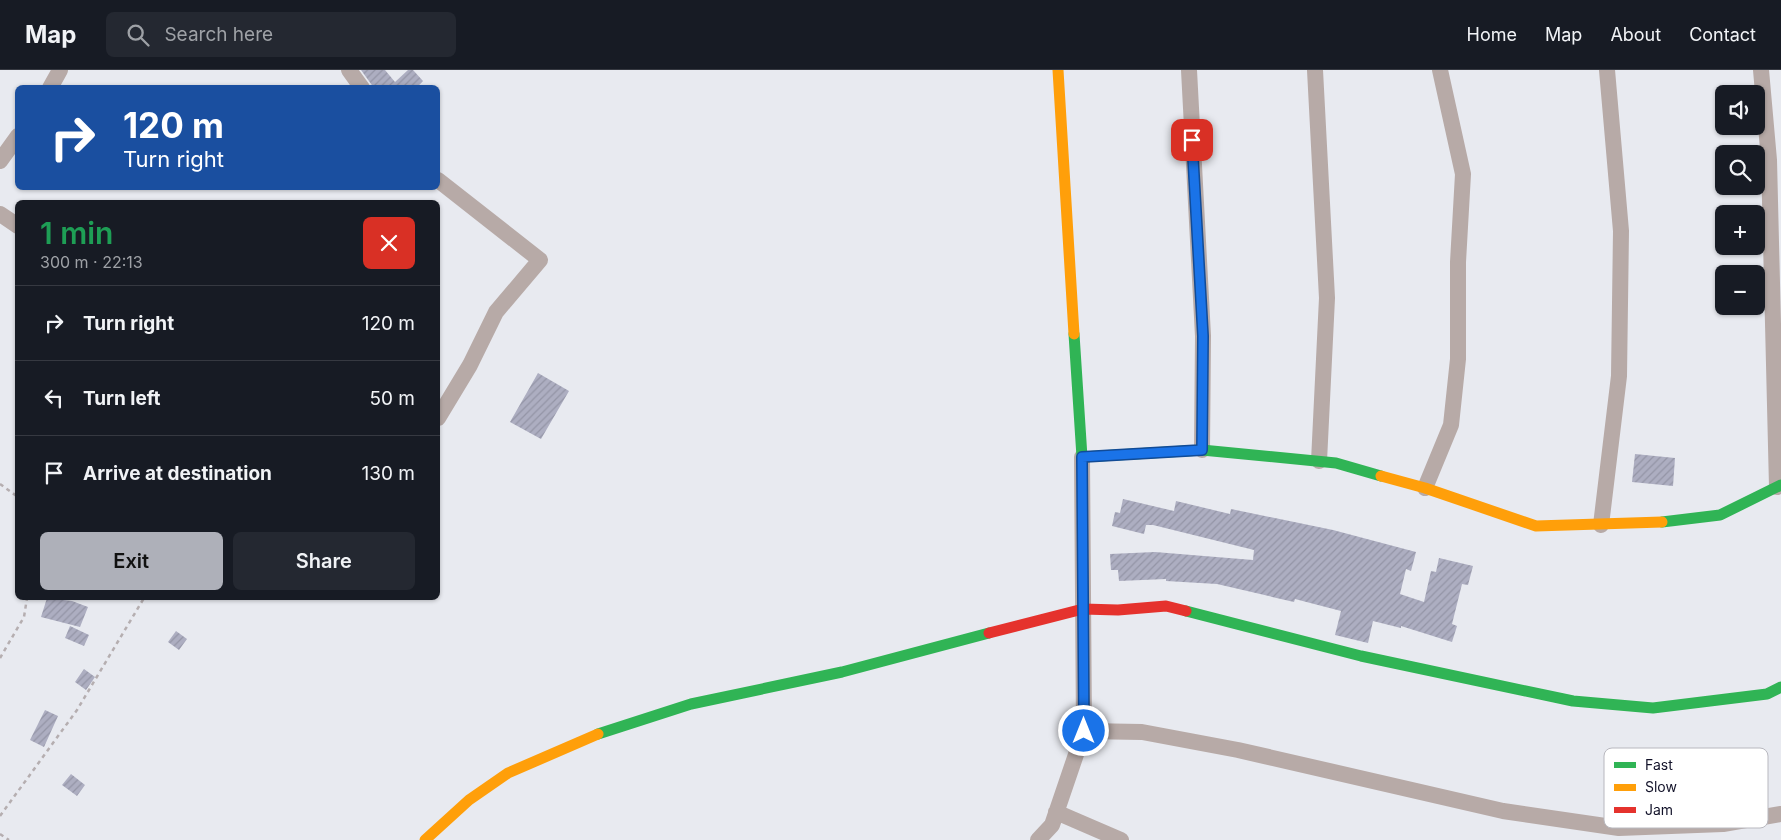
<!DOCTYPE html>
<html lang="en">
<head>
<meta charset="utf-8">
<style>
  :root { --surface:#171b24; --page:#242831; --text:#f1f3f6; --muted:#9ea1a6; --line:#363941; --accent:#aeb0b9 }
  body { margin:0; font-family:Inter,sans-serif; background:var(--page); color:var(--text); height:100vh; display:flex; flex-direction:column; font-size:19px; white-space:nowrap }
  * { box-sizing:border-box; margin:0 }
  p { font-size:16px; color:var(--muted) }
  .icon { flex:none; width:28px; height:28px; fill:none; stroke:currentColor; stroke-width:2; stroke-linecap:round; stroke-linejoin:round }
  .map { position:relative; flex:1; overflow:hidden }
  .sheet { position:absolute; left:15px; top:130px; width:425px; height:400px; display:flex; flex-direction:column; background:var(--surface); border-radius:8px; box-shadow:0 1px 4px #0004 }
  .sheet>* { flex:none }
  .hud { position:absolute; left:15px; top:15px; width:425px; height:105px; border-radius:8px; box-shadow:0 1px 4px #0004; background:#1a4fa0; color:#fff; overflow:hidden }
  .buttons { position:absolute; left:1715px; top:15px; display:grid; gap:10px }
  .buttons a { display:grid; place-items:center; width:50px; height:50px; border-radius:8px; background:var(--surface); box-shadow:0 1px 4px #0004; font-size:25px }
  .pin { position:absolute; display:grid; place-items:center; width:42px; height:42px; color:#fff; margin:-21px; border-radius:10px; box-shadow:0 2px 8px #0006 }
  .me { position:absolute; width:55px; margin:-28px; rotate:0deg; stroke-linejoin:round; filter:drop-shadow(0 0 4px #0008) }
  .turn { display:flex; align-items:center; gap:18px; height:105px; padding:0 25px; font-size:22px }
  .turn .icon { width:65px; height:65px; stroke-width:2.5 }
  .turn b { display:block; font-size:35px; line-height:42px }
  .round { display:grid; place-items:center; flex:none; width:52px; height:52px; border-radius:8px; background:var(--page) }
  .headline { display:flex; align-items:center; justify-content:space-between; height:85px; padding:0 25px }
  h1 { font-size:30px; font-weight:600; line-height:38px; color:#1e9e55 }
  .action { display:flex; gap:10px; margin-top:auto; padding:10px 25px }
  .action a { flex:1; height:58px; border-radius:8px; background:var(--accent); color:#111; font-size:20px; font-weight:600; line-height:58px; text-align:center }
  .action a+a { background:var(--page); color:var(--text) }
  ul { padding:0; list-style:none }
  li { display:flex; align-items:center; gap:15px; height:75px; padding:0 25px; border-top:1px solid var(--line) }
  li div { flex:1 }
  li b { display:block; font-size:19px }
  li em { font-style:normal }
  header { display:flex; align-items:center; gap:30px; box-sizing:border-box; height:70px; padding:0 25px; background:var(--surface); border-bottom:1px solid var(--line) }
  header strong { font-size:24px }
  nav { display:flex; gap:28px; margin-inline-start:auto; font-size:18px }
  .search { width:350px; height:45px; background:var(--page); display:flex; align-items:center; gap:12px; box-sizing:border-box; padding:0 18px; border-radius:8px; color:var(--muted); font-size:19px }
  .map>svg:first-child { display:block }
  .building { fill:url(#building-hatch) }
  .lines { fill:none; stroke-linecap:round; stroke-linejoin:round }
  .path { stroke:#b5aeb0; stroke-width:2.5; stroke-dasharray:4 4; stroke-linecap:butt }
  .street { stroke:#b7aaa7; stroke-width:16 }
  .fast { stroke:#30b455; stroke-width:11 }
  .slow { stroke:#ff9f0a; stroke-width:11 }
  .jam { stroke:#e5322d; stroke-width:11 }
  .route-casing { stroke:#114b97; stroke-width:12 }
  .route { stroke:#1a73e8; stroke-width:9 }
  .key { fill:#fff; stroke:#b8b8bf; stroke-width:1 }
  .key-label { font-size:14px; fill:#121229 }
</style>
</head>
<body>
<header>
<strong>Map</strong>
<div class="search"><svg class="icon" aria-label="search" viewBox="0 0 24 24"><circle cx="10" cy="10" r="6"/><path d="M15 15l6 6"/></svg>Search here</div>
<nav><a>Home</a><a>Map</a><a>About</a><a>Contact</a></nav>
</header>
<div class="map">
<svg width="1781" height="770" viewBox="0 0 1781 770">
  <defs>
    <pattern id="building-hatch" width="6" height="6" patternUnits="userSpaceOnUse" patternTransform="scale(1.25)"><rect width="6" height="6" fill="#adaec1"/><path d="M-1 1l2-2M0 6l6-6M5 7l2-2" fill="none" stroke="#9495a6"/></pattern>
  </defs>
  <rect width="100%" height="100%" fill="#e8eaf0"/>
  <!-- building -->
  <path class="building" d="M361,0H385L395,12L408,0H413L423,11L416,18H374Z
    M538,303L569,321L541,369L510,352Z
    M1635,384L1675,388L1673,416L1632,412Z
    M1123,429L1174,441L1176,431L1230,444L1231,439L1333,460L1416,482L1411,501L1406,499L1400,524L1424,532L1431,501L1436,502L1439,488L1473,496L1468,515L1462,514L1452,554L1457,556L1452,572L1401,556V558L1373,551L1368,573L1335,565L1341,541L1295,529L1294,532L1217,514L1166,511V509L1119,511L1118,500H1111L1110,484L1155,482L1253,490L1254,480L1153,455H1146L1144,464L1112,456L1115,442L1120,443Z
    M47,528L72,531L88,537L80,557L41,547Z
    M70,556L89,565L84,576L65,568Z
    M176,561L187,569L179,580L168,572Z
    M84,599L95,607L86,620L75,612Z
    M45,640L58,646L44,677L30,670Z
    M71,704L85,715L77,726L62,715Z"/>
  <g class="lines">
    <!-- path -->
    <path class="path" d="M0,414L18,427
      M0,588L24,547L27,528
      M0,746L77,640L144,528
      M0,764L9,770"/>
    <!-- street -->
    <path class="street" d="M349,0L362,18
      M1189,0L1203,266L1202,380
      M1315,0L1327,228L1319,391
      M1761,0L1769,90L1777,417
      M50,18L60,0
      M0,91L18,66
      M438,110L540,190L496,242L470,295L438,348
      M0,144L18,156
      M1425,418L1451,355L1458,289V192L1463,104L1440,0
      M1601,455L1619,306L1621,161L1607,0
      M1084,661L1142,662L1238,680L1503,741L1619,758L1723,754L1781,744
      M1056,742L1121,770
      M1038,770L1052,755L1084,661L1082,387"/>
    <!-- fast -->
    <path class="fast" d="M1074,264L1082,387L1202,380L1336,393L1381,406
      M1662,452L1720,445L1781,415
      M1186,541L1361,586L1573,631L1653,638L1767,624L1781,617
      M598,664L691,634L842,602L989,563"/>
    <!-- slow -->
    <path class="slow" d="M1058,0L1074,264
      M1381,406L1425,418L1536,456L1662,452
      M425,770L469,730L508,703L598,664"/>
    <!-- jam -->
    <path class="jam" d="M989,563L1083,539L1118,540L1166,536L1186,541"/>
  </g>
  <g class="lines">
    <!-- route casing -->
    <g class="route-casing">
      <path id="route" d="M1084,661L1082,387L1202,380L1203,266L1192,70"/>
    </g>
    <!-- route -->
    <use href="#route" class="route"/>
  </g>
  <!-- legend -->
  <rect x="1604" y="678" width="164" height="80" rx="8" class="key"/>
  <rect x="1614" y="692" width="22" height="6" fill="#30b455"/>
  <rect x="1614" y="714" width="22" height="7" fill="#ff9f0a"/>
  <rect x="1614" y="737" width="22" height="6" fill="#e5322d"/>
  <g class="key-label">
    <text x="1645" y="700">Fast</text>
    <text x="1645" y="722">Slow</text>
    <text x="1645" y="745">Jam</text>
  </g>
</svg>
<div class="buttons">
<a><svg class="icon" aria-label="sound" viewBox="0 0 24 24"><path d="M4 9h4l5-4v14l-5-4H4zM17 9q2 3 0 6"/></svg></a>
<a><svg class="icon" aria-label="search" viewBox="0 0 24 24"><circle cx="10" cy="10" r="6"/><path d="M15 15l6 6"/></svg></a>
<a>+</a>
<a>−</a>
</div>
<div class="pin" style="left:1192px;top:70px;background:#d93025"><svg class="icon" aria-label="arrive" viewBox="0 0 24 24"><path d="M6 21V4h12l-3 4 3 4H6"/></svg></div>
<svg class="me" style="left:1084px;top:661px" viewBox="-20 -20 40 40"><circle r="17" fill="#1a73e8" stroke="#fff" stroke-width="3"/><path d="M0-11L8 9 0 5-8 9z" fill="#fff"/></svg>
<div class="hud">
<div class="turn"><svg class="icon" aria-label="right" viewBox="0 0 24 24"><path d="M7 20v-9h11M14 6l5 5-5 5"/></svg><div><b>120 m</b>Turn right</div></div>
</div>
<section class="sheet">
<div class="headline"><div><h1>1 min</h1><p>300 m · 22:13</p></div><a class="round" style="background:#d93025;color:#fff"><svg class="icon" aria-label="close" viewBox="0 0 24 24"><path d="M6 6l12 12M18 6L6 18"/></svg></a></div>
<ul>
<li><svg class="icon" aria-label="right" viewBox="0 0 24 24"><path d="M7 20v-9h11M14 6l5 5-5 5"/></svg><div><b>Turn right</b></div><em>120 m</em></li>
<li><svg class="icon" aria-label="left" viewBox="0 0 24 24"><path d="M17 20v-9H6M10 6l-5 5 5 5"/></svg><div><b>Turn left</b></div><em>50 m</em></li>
<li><svg class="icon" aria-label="arrive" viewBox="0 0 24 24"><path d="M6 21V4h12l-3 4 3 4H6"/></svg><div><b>Arrive at destination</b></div><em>130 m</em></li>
</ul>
<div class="action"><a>Exit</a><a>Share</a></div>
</section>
</div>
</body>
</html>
